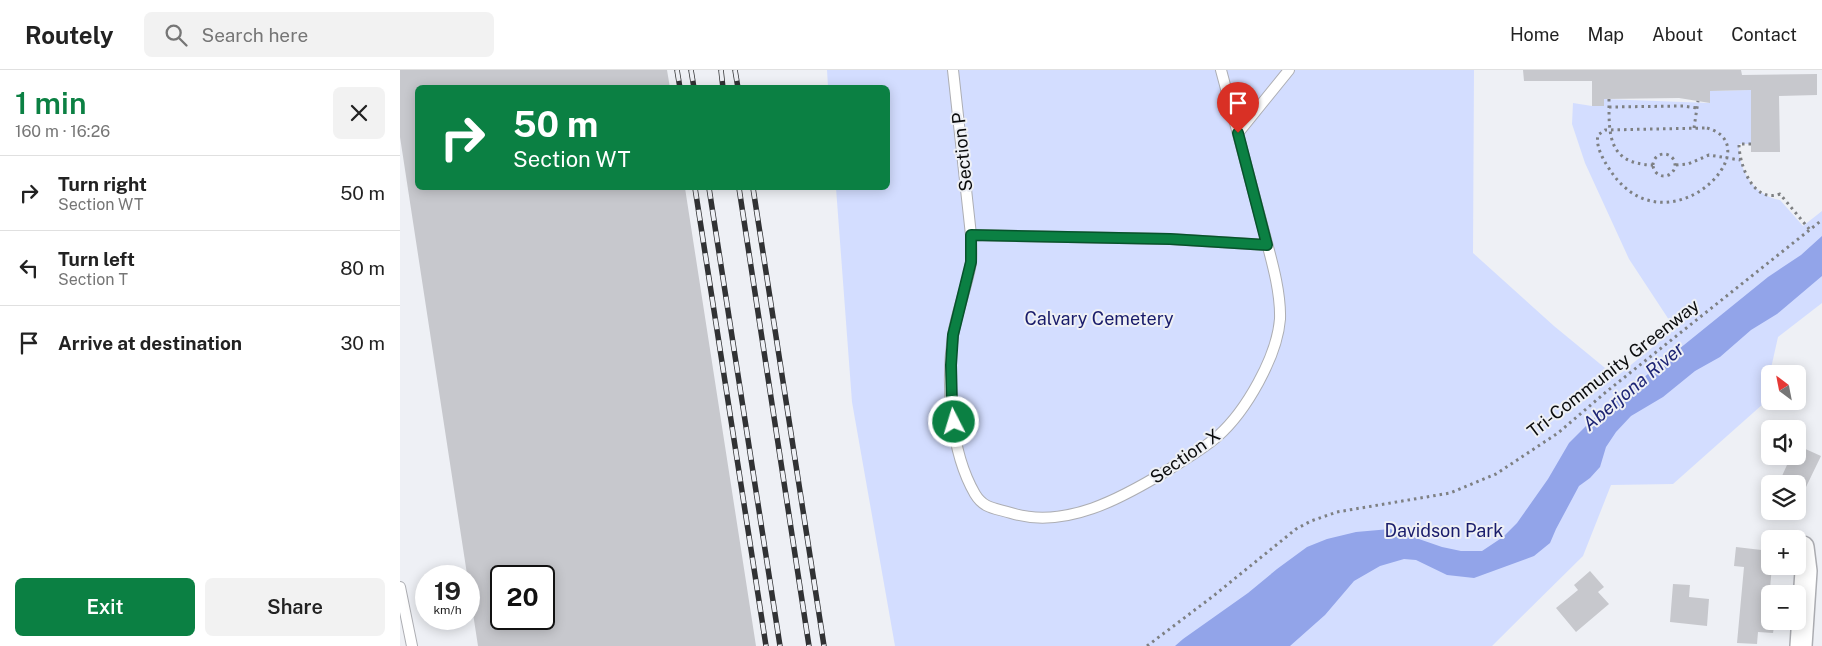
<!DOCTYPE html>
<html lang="en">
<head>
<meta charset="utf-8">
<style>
  :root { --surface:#fff; --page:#f2f2f2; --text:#222; --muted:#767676; --line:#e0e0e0; --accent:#0b8043 }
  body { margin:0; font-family:"Public Sans",sans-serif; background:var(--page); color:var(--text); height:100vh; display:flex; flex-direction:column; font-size:19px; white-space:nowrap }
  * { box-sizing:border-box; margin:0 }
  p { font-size:16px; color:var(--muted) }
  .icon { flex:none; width:28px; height:28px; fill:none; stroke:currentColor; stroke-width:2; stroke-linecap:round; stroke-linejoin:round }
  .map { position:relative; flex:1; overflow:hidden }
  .sheet { display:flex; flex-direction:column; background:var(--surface); width:400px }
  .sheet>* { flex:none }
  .top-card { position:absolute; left:15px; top:15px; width:475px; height:105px; border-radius:8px; box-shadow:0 2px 12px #0003; background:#0b8043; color:#fff; overflow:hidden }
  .needle { width:32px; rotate:328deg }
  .tools { position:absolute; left:1361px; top:295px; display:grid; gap:10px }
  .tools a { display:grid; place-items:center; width:45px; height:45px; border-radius:8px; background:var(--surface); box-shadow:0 2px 12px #0003; font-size:25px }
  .speed { position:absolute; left:15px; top:495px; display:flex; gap:10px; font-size:25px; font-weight:700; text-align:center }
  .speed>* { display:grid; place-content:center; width:65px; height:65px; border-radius:50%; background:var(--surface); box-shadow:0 2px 12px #0003; line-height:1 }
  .speed small { font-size:12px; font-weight:400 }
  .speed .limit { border:2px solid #111; border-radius:8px; background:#fff; color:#111 }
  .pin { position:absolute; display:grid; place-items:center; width:42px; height:42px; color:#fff; margin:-51px -21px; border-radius:50% 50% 50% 0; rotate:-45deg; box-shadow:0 0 5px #0007 }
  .pin .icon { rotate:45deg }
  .me { position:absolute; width:55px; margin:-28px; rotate:355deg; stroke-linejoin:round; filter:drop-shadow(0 0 4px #0008) }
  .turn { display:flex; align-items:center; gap:18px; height:105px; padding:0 15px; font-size:22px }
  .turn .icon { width:65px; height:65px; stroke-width:2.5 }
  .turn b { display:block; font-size:35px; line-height:42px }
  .round { display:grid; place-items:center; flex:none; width:52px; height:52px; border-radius:8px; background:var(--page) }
  .summary { display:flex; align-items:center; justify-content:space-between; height:85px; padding:0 15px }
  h1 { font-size:30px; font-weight:600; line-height:38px; color:var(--accent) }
  .action { display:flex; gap:10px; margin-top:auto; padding:10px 15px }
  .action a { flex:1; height:58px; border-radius:8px; background:var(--accent); color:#fff; font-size:20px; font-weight:600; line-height:58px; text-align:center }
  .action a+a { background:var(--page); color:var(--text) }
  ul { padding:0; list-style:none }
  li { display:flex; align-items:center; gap:15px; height:75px; padding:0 15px; border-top:1px solid var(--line) }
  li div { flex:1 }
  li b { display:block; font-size:19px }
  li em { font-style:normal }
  header { display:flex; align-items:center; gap:30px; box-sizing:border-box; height:70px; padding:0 25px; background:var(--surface); border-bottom:1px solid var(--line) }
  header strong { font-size:24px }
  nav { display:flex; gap:28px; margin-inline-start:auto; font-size:18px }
  .search { width:350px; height:45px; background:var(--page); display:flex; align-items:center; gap:12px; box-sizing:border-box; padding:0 18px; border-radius:8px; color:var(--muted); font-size:19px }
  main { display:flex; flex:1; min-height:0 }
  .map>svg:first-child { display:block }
  .green { fill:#d3ddff }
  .water { fill:#92a4e9 }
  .building { fill:#c7c8cd; fill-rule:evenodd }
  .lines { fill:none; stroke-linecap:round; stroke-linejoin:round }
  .service-casing { stroke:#adaeb3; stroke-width:12 }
  .minor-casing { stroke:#adaeb3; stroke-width:24 }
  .path { stroke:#7e8083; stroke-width:3; stroke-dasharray:2.5 4; stroke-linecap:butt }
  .service { stroke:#fff; stroke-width:10 }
  .minor { stroke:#fff; stroke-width:21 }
  .rail-casing { stroke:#313234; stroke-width:5.5 }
  .rail { stroke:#eef0f5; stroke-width:4; stroke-dasharray:11; stroke-linecap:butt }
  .route-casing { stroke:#07532c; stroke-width:12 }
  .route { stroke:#0b8043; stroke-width:9 }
  .labels { text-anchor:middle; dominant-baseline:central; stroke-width:4; stroke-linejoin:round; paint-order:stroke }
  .street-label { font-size:18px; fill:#0b0c0d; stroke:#eef0f5 }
  .park-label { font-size:18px; fill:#191c6b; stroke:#eef0f5 }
  .water-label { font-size:19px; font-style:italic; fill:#1f2675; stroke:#eef0f5 }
</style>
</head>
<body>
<header>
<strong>Routely</strong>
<div class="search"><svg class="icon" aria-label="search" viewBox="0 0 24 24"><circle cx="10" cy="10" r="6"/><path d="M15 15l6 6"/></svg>Search here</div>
<nav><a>Home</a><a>Map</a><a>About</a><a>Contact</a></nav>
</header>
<main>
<section class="sheet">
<div class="summary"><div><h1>1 min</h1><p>160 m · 16:26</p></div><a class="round"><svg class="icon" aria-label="close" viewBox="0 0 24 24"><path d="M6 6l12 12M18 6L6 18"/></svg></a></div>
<ul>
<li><svg class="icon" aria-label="right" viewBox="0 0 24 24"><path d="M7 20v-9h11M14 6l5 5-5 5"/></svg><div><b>Turn right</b><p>Section WT</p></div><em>50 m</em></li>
<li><svg class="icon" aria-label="left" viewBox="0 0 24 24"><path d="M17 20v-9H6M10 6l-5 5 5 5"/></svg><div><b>Turn left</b><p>Section T</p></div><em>80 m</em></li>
<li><svg class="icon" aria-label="arrive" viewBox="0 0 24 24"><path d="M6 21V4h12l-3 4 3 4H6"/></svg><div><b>Arrive at destination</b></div><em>30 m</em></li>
</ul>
<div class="action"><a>Exit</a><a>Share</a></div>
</section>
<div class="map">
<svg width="1422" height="576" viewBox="0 0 1422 576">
  <rect width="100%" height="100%" fill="#eef0f5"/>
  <!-- green -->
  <path class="green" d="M427,0H1074L1073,183L1154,256L1216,307L1275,259L1229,189L1185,93L1172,54L1173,33L1192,36H1204V29L1309,33L1310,21L1351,20V74H1339C1338,99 1353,126 1380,130L1403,156L1422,141V233L1378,267L1363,334L1273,414L1211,415L1183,486L1092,576H495L452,332L436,118H488V18L428,17Z"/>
  <!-- water -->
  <path class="water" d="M1422,166V206L1377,244L1351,260L1320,287L1295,301L1263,327L1231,346L1216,362L1206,377L1200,397L1190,408L1179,416L1156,459L1150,473L1134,486L1074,508L1047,505L1016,490L1004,489L980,496L954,511L925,545L890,576H775L783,569L848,523L877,499L907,477L927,469L956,462L990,459L1042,477L1061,481H1082L1103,467L1117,453L1148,409L1169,373L1195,347L1368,207L1401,185Z"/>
  <!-- building -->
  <path class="building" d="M0,0H267L270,18H18V118H285L356,576H78L0,67ZM101,506H144V549H101Z
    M1123,0H1341L1342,5L1417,4V25L1379,26L1380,82H1351V20L1310,21V33L1279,28L1204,29V36H1192V11H1124Z
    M1398,363L1406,367L1401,377L1421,386L1406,417L1382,406L1391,386H1398Z
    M1336,477L1370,481V496H1372L1368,541H1370V551H1375L1373,563L1358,562L1357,574L1337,573L1344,497L1334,496Z
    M1190,501L1204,517L1198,522L1209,534L1176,562L1156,538L1178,520L1174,515Z
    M1273,514L1290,515L1289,527L1309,529L1307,556L1270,552Z"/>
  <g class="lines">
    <!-- service casing -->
    <g class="service-casing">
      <path id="service" d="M553,0L571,165C571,174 572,184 571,193C567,217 557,241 553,265C546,314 550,381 575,424C584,439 595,438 611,443C665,460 722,428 768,400C784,390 803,379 818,366C846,341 877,287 880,249C881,220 870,185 863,158C849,105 835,52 821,0
        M838,63L889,0
        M571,165L770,169L867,175
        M0,517L12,576"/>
    </g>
    <!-- minor casing -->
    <g class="minor-casing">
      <path id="minor" d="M1401,576L1406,501L1403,477"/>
    </g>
    <!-- path -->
    <path class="path" d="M1209,29C1209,64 1207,94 1253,95
      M1209,37L1283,36L1297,38
      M1294,58L1298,31
      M1307,58C1372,76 1269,183 1212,103C1205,93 1195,77 1198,65L1205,60Z
      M1351,74H1339C1339,94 1353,134 1380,124L1410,160
      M1253 95a11 11 0 1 1 22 0a11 11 0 1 1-22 0Z
      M1276,95L1288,94L1309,85L1340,90
      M747,576L812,527L896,459L911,451L937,442L1050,423L1096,404L1158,363L1206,322L1422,150"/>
    <!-- service -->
    <use href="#service" class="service"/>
    <!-- minor -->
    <use href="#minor" class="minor"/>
    <!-- rail casing -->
    <g class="rail-casing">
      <path id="rail" d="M277,0L280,18
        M291,0L294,18
        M321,0L323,18
        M335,0L338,18
        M295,118L366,576
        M309,118L380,576
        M339,118L409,576
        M353,118L424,576"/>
    </g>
    <!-- rail -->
    <use href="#rail" class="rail"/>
  </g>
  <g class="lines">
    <!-- route casing -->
    <g class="route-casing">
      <path id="route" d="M554,352L552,336L551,295L553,265L571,192V165L770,169L867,175L838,63"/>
    </g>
    <!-- route -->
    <use href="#route" class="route"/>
  </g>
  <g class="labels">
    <!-- street labels -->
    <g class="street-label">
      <text transform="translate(562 82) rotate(-96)">Section P</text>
      <text transform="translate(1213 298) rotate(-38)">Tri-Community Greenway</text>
      <text transform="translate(785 386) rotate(-35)">Section X</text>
    </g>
    <!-- park labels -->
    <g class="park-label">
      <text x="699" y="248">Calvary Cemetery</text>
      <text x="1044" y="460">Davidson Park</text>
    </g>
    <!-- water labels -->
    <g class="water-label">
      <text transform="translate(1233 316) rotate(-40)">Aberjona River</text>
    </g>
  </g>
</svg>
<div class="tools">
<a><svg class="needle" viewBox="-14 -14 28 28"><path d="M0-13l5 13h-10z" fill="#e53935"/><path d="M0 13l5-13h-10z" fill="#767676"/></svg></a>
<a><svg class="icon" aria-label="sound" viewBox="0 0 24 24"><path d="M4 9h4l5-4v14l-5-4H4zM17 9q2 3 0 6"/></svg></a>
<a><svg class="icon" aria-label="layers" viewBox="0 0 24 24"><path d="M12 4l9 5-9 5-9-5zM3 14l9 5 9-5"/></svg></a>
<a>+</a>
<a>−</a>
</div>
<div class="speed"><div>19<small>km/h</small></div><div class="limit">20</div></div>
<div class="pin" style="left:838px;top:63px;background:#d93025"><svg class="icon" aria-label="arrive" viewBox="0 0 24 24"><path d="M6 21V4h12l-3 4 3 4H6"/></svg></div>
<svg class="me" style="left:554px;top:352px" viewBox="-20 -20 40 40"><circle r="17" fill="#0b8043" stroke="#fff" stroke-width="3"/><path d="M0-11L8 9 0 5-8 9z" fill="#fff"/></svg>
<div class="top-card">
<div class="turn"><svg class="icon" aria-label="right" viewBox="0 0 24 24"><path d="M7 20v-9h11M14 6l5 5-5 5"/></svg><div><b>50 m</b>Section WT</div></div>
</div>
</div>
</main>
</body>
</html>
